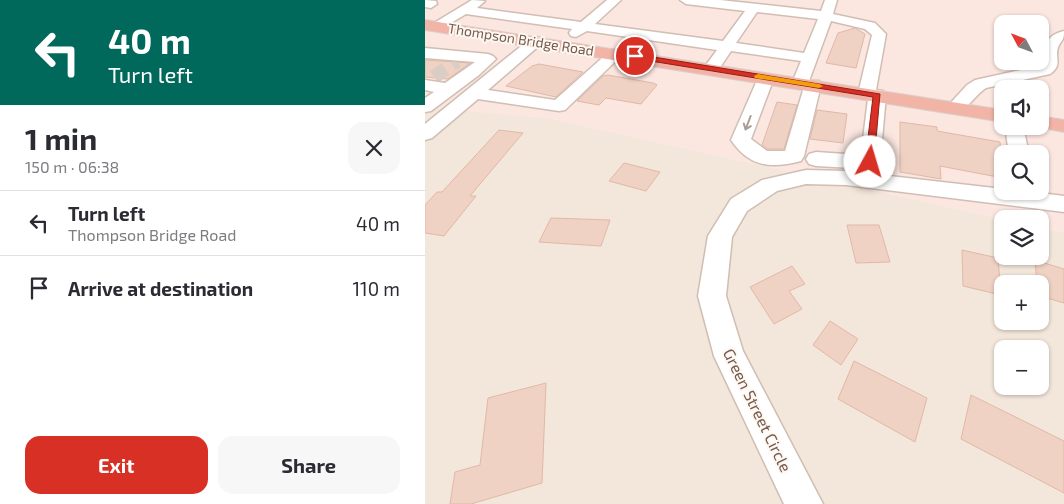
<!DOCTYPE html>
<html lang="en">
<head>
<meta charset="utf-8">
<style>
  :root { --surface:#fff; --page:#f7f7f7; --text:#2b2b33; --muted:#7c7c81; --line:#e1e1e2; --accent:#d93025 }
  body { margin:0; font-family:"Exo 2",sans-serif; background:var(--page); color:var(--text); height:100vh; display:flex; flex-direction:column; font-size:19px; white-space:nowrap }
  * { box-sizing:border-box; margin:0 }
  p { font-size:16px; color:var(--muted) }
  .icon { flex:none; width:28px; height:28px; fill:none; stroke:currentColor; stroke-width:2; stroke-linecap:round; stroke-linejoin:round }
  .map { position:relative; flex:1; overflow:hidden }
  .drawer { display:flex; flex-direction:column; background:var(--surface); width:425px }
  .drawer>* { flex:none }
  .guide { background:#00695c; color:#fff; overflow:hidden }
  .needle { width:32px; rotate:311deg }
  .fabs { position:absolute; left:569px; top:15px; display:grid; gap:10px }
  .fabs a { display:grid; place-items:center; width:55px; height:55px; border-radius:10px; background:var(--surface); box-shadow:0 1px 4px #0004; font-size:25px }
  .pin { position:absolute; display:grid; place-items:center; width:42px; height:42px; color:#fff; margin:-21px; border:2px solid #fff; border-radius:50%; box-shadow:0 1px 5px #0007 }
  .me { position:absolute; width:55px; margin:-28px; rotate:6deg; stroke-linejoin:round; filter:drop-shadow(0 0 4px #0008) }
  .turn { display:flex; align-items:center; gap:18px; height:105px; padding:0 25px; font-size:22px }
  .turn .icon { width:65px; height:65px; stroke-width:2.5 }
  .turn b { display:block; font-size:35px; line-height:42px }
  .round { display:grid; place-items:center; flex:none; width:52px; height:52px; border-radius:15px; background:var(--page) }
  .overview { display:flex; align-items:center; justify-content:space-between; height:85px; padding:0 25px }
  h1 { font-size:30px; font-weight:700; line-height:38px }
  .primary-button { display:flex; gap:10px; margin-top:auto; padding:10px 25px }
  .primary-button a { flex:1; height:58px; border-radius:15px; background:var(--accent); color:#fff; font-size:20px; font-weight:700; line-height:58px; text-align:center }
  .primary-button a+a { background:var(--page); color:var(--text) }
  ul { padding:0; list-style:none }
  li { display:flex; align-items:center; gap:15px; height:65px; padding:0 25px; border-top:1px solid var(--line) }
  li div { flex:1 }
  li b { display:block; font-size:19px }
  li em { font-style:normal }
  main { display:flex; flex:1; min-height:0 }
  .map>svg:first-child { display:block }
  .residential { fill:#f3e6da; fill-rule:evenodd }
  .commercial { fill:#fbe6e0; fill-rule:evenodd }
  .building { fill:#f0d2c4; stroke:#e1b8a6 }
  .lines { fill:none; stroke-linecap:round; stroke-linejoin:round }
  .minor-tunnel { stroke:#dacec4; stroke-width:14; stroke-dasharray:14 8; stroke-linecap:butt }
  .minor-casing { stroke:#d0beb3; stroke-width:3 }
  .highway-casing { stroke:#d9d1ce; stroke-width:2 }
  .minor { fill:#fff; fill-rule:evenodd }
  .highway { fill:#f2b4a6; fill-rule:evenodd }
  .oneway { stroke:#ad9c95 }
  .route { fill:#d93025; stroke:#8d1f18 }
  .slow { fill:#f59e0b }
  .labels { text-anchor:middle; dominant-baseline:central; stroke-width:4; stroke-linejoin:round; paint-order:stroke }
  .far-street-label { font-size:14px; fill:#765a4f; stroke:#fef8f2 }
  .street-label { font-size:16px; fill:#765a4f; stroke:#fef8f2 }
</style>
</head>
<body>
<main>
<section class="drawer">
<div class="guide">
<div class="turn"><svg class="icon" aria-label="left" viewBox="0 0 24 24"><path d="M17 20v-9H6M10 6l-5 5 5 5"/></svg><div><b>40 m</b>Turn left</div></div>
</div>
<div class="overview"><div><h1>1 min</h1><p>150 m · 06:38</p></div><a class="round"><svg class="icon" aria-label="close" viewBox="0 0 24 24"><path d="M6 6l12 12M18 6L6 18"/></svg></a></div>
<ul>
<li><svg class="icon" aria-label="left" viewBox="0 0 24 24"><path d="M17 20v-9H6M10 6l-5 5 5 5"/></svg><div><b>Turn left</b><p>Thompson Bridge Road</p></div><em>40 m</em></li>
<li><svg class="icon" aria-label="arrive" viewBox="0 0 24 24"><path d="M6 21V4h12l-3 4 3 4H6"/></svg><div><b>Arrive at destination</b></div><em>110 m</em></li>
</ul>
<div class="primary-button"><a>Exit</a><a>Share</a></div>
</section>
<div class="map">
<svg width="639" height="504" viewBox="0 0 639 504">
  <rect width="100%" height="100%" fill="#fcf4eb"/>
  <!-- residential -->
  <path class="residential" d="M0,107L123,118L577,219L578,256H615V228L639,233V504H0ZM578,284H615V321H578ZM578,349H615V386H578Z"/>
  <!-- commercial -->
  <path class="commercial" d="M0,0H639V233L615,228V219H577L123,118L0,107ZM578,24H615V61H578ZM578,89H615V126H578ZM578,154H615V191H578Z"/>
  <!-- building -->
  <path class="building" d="M430,28L440,34L431,68L401,63L413,33Z
    M0,60L45,63L23,79L0,77Z
    M114,64L158,72L131,97L81,86L107,66Z
    M183,75L228,83L232,85L216,104L181,98L174,105L152,101L178,76Z
    M352,102L372,105L359,149H343L337,145Z
    M392,110L422,114L418,143L385,139Z
    M475,122L512,127V131L575,142L578,178L515,166L516,179L475,172Z
    M74,130L98,133L45,196H51L19,236L0,233V205L12,192H17Z
    M199,163L235,172L221,191L184,181Z
    M126,218L185,220L176,246L114,242Z
    M422,225H454L465,262L431,263Z
    M537,250L573,258L576,295L538,286Z
    M610,260L639,269V303L615,296V284H612Z
    M367,266L380,284L364,291L377,309L349,324L325,287Z
    M405,321L433,339L416,365L388,345Z
    M429,361L502,398L490,442L413,399Z
    M121,383L117,483L46,504H25L30,472L55,465L63,398Z
    M546,395L639,441V493L536,439Z"/>
  <g class="lines">
    <!-- minor-tunnel -->
    <path class="minor-tunnel" d="M9,77L32,61"/>
    <!-- minor casing -->
    <g class="minor-casing">
      <path id="minor" d="M0,0L11,1L12,4L6,8L0,7Z
        M47,0L60,1L52,8L156,22L182,0H196L170,24L298,41L320,11L261,4L255,0H295L396,11L400,0H412L408,14L450,23L461,34L451,90L458,91L461,95L455,162L452,167L445,169L391,166L384,164L381,159L384,154L391,152L436,155L443,99L436,98L433,94L447,35L440,29L406,21L384,81H394L396,85L379,156L376,161C346,169 324,167 306,140L333,78L335,75H347L349,78L326,139L342,151H360L379,87H369L367,83L376,61L306,51L292,72H280L278,69L292,50L162,31L151,37L146,36L144,33L147,29L41,14L16,29H6L4,26ZM332,12L393,19L379,53L311,43Z
        M639,31C639,39 638,39 634,45C628,58 639,64 625,74L561,88C548,96 540,116 524,112L521,108L542,85L550,80L618,65C620,48 618,36 639,31Z
        M111,37L116,38L118,41L116,44L63,90L130,100L186,50H196L199,53L140,110L134,111L53,99L7,138L0,140V124L106,38Z
        M0,48L63,54L68,56L71,59L54,75L6,111L0,112V98L9,92L0,90V80L20,83L50,62L0,58Z
        M580,126H598L604,154H584Z
        M381,170L421,171L578,189V191H600L639,196V212L421,185L381,184L352,191L322,211L307,237L301,296L318,351L398,504H359L289,356L273,296L283,236L306,199L337,180Z"/>
    </g>
    <!-- highway casing -->
    <g class="highway-casing">
      <path id="highway" d="M0,20L578,110V122L0,30Z
        M615,116L639,120V132L608,126H615Z"/>
    </g>
    <!-- minor -->
    <use href="#minor" class="minor"/>
    <!-- highway -->
    <use href="#highway" class="highway"/>
  </g>
  <!-- one-way arrows -->
  <defs><path id="oneway-shaft" d="M-6 0H5M1.5-3L5.5 0L1.5 3" fill="none" stroke-width="1.6" stroke-linecap="round" stroke-linejoin="round" transform="scale(1.25)"/></defs>
  <use class="oneway" href="#oneway-shaft" transform="translate(323 123) rotate(111)"/>
  <!-- route -->
  <path class="route" d="M210,54L455,94L449,162L445,165L440,162L448,97L207,58V55Z"/>
  <!-- slow -->
  <path class="slow" d="M333,74L394,84L398,86L394,88L330,78L329,76Z"/>
  <g class="labels">
    <!-- far-street labels -->
    <g class="far-street-label">
      <text transform="translate(96 39) rotate(9)">Thompson Bridge Road</text>
    </g>
    <!-- street labels -->
    <g class="street-label">
      <text transform="translate(333 410) rotate(64)">Green Street Circle</text>
    </g>
  </g>
</svg>
<div class="fabs">
<a><svg class="needle" viewBox="-14 -14 28 28"><path d="M0-13l5 13h-10z" fill="#e53935"/><path d="M0 13l5-13h-10z" fill="#7c7c81"/></svg></a>
<a><svg class="icon" aria-label="sound" viewBox="0 0 24 24"><path d="M4 9h4l5-4v14l-5-4H4zM17 9q2 3 0 6"/></svg></a>
<a><svg class="icon" aria-label="search" viewBox="0 0 24 24"><circle cx="10" cy="10" r="6"/><path d="M15 15l6 6"/></svg></a>
<a><svg class="icon" aria-label="layers" viewBox="0 0 24 24"><path d="M12 4l9 5-9 5-9-5zM3 14l9 5 9-5"/></svg></a>
<a>+</a>
<a>−</a>
</div>
<div class="pin" style="left:210px;top:56px;background:#d93025"><svg class="icon" aria-label="arrive" viewBox="0 0 24 24"><path d="M6 21V4h12l-3 4 3 4H6"/></svg></div>
<svg class="me" style="left:445px;top:162px" viewBox="-20 -20 40 40"><circle r="19" fill="#fff"/><path d="M0-13L10 11 0 6-10 11z" fill="#d93025"/></svg>
</div>
</main>
</body>
</html>
